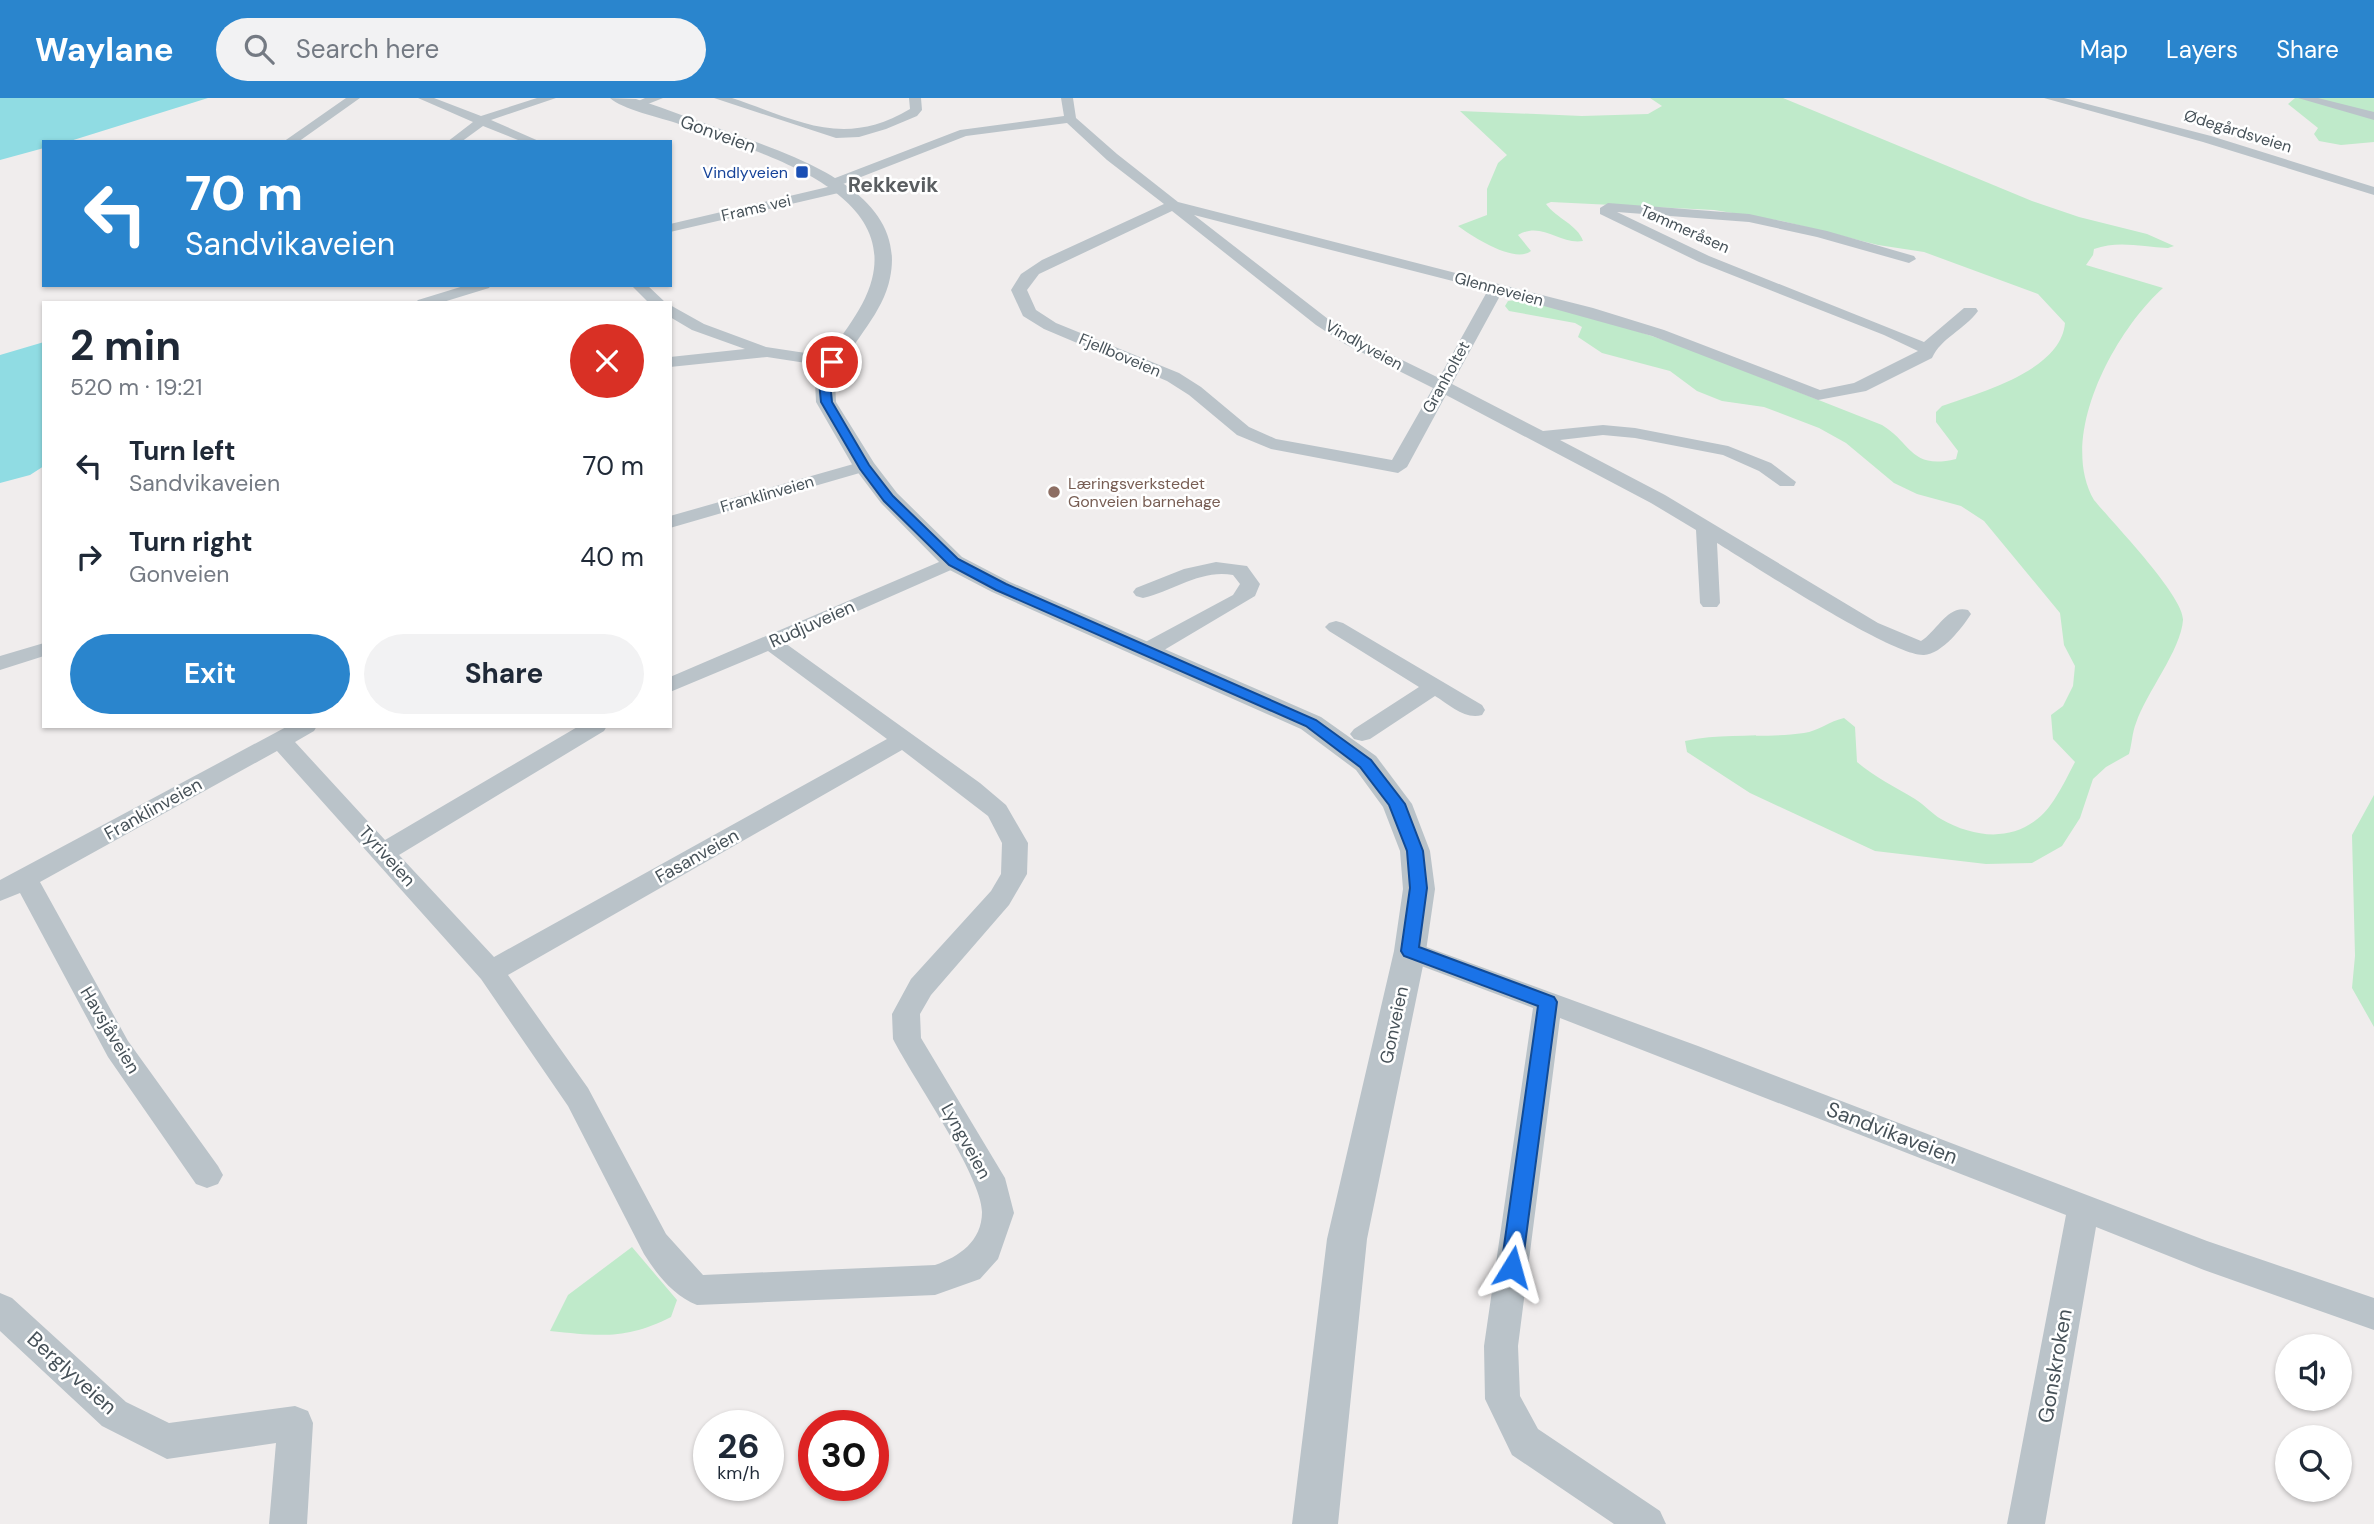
<!DOCTYPE html>
<html lang="en">
<head>
<meta charset="utf-8">
<style>
  :root { --surface:#fff; --page:#f2f2f3; --text:#1f2937; --muted:#747a83; --accent:#2a85cd }
  body { margin:0; font-family:"DM Sans",sans-serif; background:var(--page); color:var(--text); height:100vh; display:flex; flex-direction:column; font-size:26px; white-space:nowrap }
  * { box-sizing:border-box; margin:0 }
  p { font-size:23px; color:var(--muted) }
  .icon { flex:none; width:38px; height:38px; fill:none; stroke:currentColor; stroke-width:2; stroke-linecap:round; stroke-linejoin:round }
  .map { position:relative; flex:1; overflow:hidden }
  .drawer { position:absolute; left:42px; top:203px; width:630px; height:427px; display:flex; flex-direction:column; background:var(--surface); border-radius:0px; box-shadow:0 2px 5px #0004 }
  .drawer>* { flex:none }
  .banner { position:absolute; left:42px; top:42px; width:630px; height:147px; border-radius:0px; box-shadow:0 2px 5px #0004; background:#2a85cd; color:#fff; overflow:hidden }
  .buttons { position:absolute; left:2275px; top:1236px; display:grid; gap:14px }
  .buttons a { display:grid; place-items:center; width:77px; height:77px; border-radius:50%; background:var(--surface); box-shadow:0 2px 5px #0004; font-size:35px }
  .speed { position:absolute; left:693px; top:1312px; display:flex; gap:14px; font-size:35px; font-weight:700; text-align:center }
  .speed>* { display:grid; place-content:center; width:91px; height:91px; border-radius:50%; background:var(--surface); box-shadow:0 2px 5px #0004; line-height:1 }
  .speed small { font-size:18px; font-weight:400 }
  .speed .limit { border:10px solid #d22; background:#fff; color:#111 }
  .pin { position:absolute; display:grid; place-items:center; width:60px; height:60px; color:#fff; margin:-30px; border:4px solid #fff; border-radius:50%; box-shadow:0 2px 7px #0007 }
  .me { position:absolute; width:77px; margin:-38px; rotate:8deg; stroke-linejoin:round; filter:drop-shadow(0 0 5px #0008) }
  .turn { display:flex; align-items:center; gap:24px; height:147px; padding:0 28px; font-size:32px }
  .turn .icon { width:91px; height:91px; stroke-width:2.5 }
  .turn b { display:block; font-size:49px; line-height:60px }
  .round { display:grid; place-items:center; flex:none; width:74px; height:74px; border-radius:37px; background:var(--page) }
  .summary { display:flex; align-items:center; justify-content:space-between; height:119px; padding:0 28px }
  h1 { font-size:42px; font-weight:700; line-height:52px }
  .action { display:flex; gap:14px; margin-top:auto; padding:14px 28px }
  .action a { flex:1; height:80px; border-radius:42px; background:var(--accent); color:#fff; font-size:28px; font-weight:700; line-height:80px; text-align:center }
  .action a+a { background:var(--page); color:var(--text) }
  ul { padding:0; list-style:none }
  li { display:flex; align-items:center; gap:21px; height:91px; padding:0 28px }
  li div { flex:1 }
  li b { display:block; font-size:26px }
  li em { font-style:normal }
  header { display:flex; align-items:center; gap:42px; box-sizing:border-box; height:98px; padding:0 35px; background:var(--accent); color:#fff }
  header strong { font-size:33px }
  nav { display:flex; gap:38px; margin-inline-start:auto; font-size:24px }
  .search { width:490px; height:63px; background:var(--page); display:flex; align-items:center; gap:18px; box-sizing:border-box; padding:0 24px; border-radius:38px; color:var(--muted); font-size:26px }
  .map>svg:first-child { display:block }
  .green { fill:#bfeaca }
  .water { fill:#90dce3 }
  .lines { fill:none; stroke-linecap:round; stroke-linejoin:round }
  .minor { fill:#bac3c9; fill-rule:evenodd }
  .tertiary { fill:#bac3c9; fill-rule:evenodd }
  .route { fill:#1a73e8; stroke:#114b97; stroke-width:2 }
  .transit-dot { fill:#1a4fb4; stroke:#fff; stroke-width:2.5 }
  .education-dot { fill:#8d6e63; stroke:#fff; stroke-width:2.5 }
  .labels { text-anchor:middle; dominant-baseline:central; stroke-width:5; stroke-linejoin:round; paint-order:stroke }
  .far-street-label { font-size:16px; fill:#475259; stroke:#fff }
  .far-transit-label { font-size:16px; fill:#164399; stroke:#fff; text-anchor:end }
  .far-education-label { font-size:16px; fill:#785e54; stroke:#fff; text-anchor:start }
  .street-label { font-size:18px; fill:#475259; stroke:#fff }
  .far-district-label { font-size:21px; font-weight:bold; fill:#5a5e61; stroke:#fff }
  .near-street-label { font-size:21px; fill:#475259; stroke:#fff }
</style>
</head>
<body>
<header>
<strong>Waylane</strong>
<div class="search"><svg class="icon" aria-label="search" viewBox="0 0 24 24"><circle cx="10" cy="10" r="6"/><path d="M15 15l6 6"/></svg>Search here</div>
<nav><a>Map</a><a>Layers</a><a>Share</a></nav>
</header>
<div class="map">
<svg width="2374" height="1426" viewBox="0 0 2374 1426">
  <rect width="100%" height="100%" fill="#f0eded"/>
  <!-- green -->
  <path class="green" d="M1650,0H1783L2032,103L2079,119L2147,136L2174,148L2168,150C2143,149 2118,142 2094,151L2093,157L2086,167L2163,190C2115,233 2057,338 2094,402C2112,424 2184,498 2183,522C2181,552 2146,595 2136,625C2132,635 2132,646 2129,656L2106,669L2093,681L2080,720L2062,748L2032,765L1986,766L1875,753L1750,695L1687,654L1685,643C1725,634 1764,641 1804,635C1818,633 1830,623 1844,620L1855,629L1857,664C1875,679 1895,689 1915,701C1925,707 1932,716 1941,721C1981,744 2027,744 2054,702C2062,690 2068,677 2075,664L2053,641L2051,617L2063,608L2073,588L2075,568L2064,547L2060,515L1984,423L1961,408L1917,396L1894,385L1846,345L1819,330L1764,309L1722,303L1697,293L1670,273L1602,255L1578,239L1582,229L1575,225L1509,213L1505,208L1508,203L1524,201L1622,228L1687,250L1882,327C1912,345 1910,372 1956,361L1958,353L1936,324V314L1942,308C1980,294 2061,273 2065,225L2038,196L1924,154L1878,147L1782,123L1714,112L1551,104L1546,106C1556,120 1578,127 1583,143C1560,147 1542,123 1518,137L1531,153C1515,166 1473,139 1458,128L1487,117V91L1498,65L1507,57L1460,13L1582,18L1648,16L1662,8Z
    M2295,0H2374V44L2341,47L2319,43L2314,36L2318,30L2288,6Z
    M2374,697V929L2352,890L2355,858L2352,737Z
    M632,1149L677,1202L671,1219C626,1242 599,1238 550,1233L568,1197Z"/>
  <!-- water -->
  <path class="water" d="M0,0H208L67,44H44V50L0,62Z
    M44,244V368L30,377L0,385V257Z"/>
  <g class="lines">
    <!-- minor -->
    <path class="minor" d="M346,0H360L298,44H283Z
      M418,0H434L481,18L537,0H556L491,22L541,44H523L483,28L461,44H447L473,24Z
      M645,0H663L638,10L632,6Z
      M714,0H732C798,22 843,51 910,11L909,0H921L922,12L917,18L886,31L859,39L836,40Z
      M1061,0H1073L1076,20L1117,56L1178,104L1593,210L1664,232L1820,292L1854,285L1918,253L1884,237L1699,164L1600,116V110L1608,105L1749,116L1827,133L1914,158L1916,161L1909,165L1817,139L1749,124L1617,114L1709,158L1924,244L1964,210H1976L1978,213C1964,232 1941,240 1932,260L1866,293L1818,302L1652,238L1501,196L1452,286L1543,333L1603,327L1635,330L1728,348L1771,365L1796,384L1794,388H1780L1759,373L1723,357L1635,340L1603,337L1560,342L1665,397L1878,525L1921,543C1937,533 1948,506 1968,512L1971,516C1962,530 1942,556 1924,557C1893,559 1750,465 1717,445L1720,505L1717,509H1703L1700,505L1696,432L1651,405L1446,297L1407,369L1398,375L1271,351L1237,337L1189,297L1167,283L1044,231L1023,218L1011,192L1021,176L1042,162L1164,106L1107,62L1067,25L966,38L843,86L849,90L847,93L670,134V126L832,88L828,85L830,82L960,32L1064,18ZM1172,113L1316,227L1345,246L1433,290L1392,362L1276,341L1249,329L1201,289L1179,275L1056,225L1036,212L1027,192L1039,176ZM1194,117L1488,192L1439,280L1357,240L1328,221Z
      M2044,0H2064L2211,38L2374,89V97L2203,44Z
      M2298,0H2318L2374,14V22Z
      M467,187H491L489,190L440,205H415L418,202Z
      M631,187H647L666,205H649Z
      M670,207L704,226L766,249L832,259L840,264L832,269L767,259L670,269V259L745,251L692,232L670,219Z
      M864,363L870,364L873,368L870,372L670,430V418Z
      M953,458L960,460L963,464L960,468L785,545L980,685L1006,707L1028,745L1027,776L1009,807L931,897L920,916L921,940L1005,1080L1014,1115L998,1161L980,1181L935,1197L697,1207C674,1198 657,1177 644,1156L568,1008L481,881L277,653L40,784L128,943L218,1068L223,1077L218,1086L207,1090L196,1086L108,959L20,795L0,803V782L288,628H317L314,633L295,644L385,742L579,628H607L604,633L399,757L494,859L887,641L768,553L670,594V579ZM902,652L988,718L1002,745L1001,776L991,793L911,881L892,916L893,941C912,979 982,1078 982,1114C982,1143 959,1159 935,1167L703,1177L666,1136L588,990L508,877Z
      M1216,464L1247,468L1260,486L1255,498L1154,558H1138L1135,553L1138,548L1233,497L1240,486L1233,477C1201,471 1173,493 1143,500L1136,498L1133,494L1136,490L1184,471Z
      M1336,523L1343,525L1482,607L1485,612L1482,617C1465,622 1450,607 1435,598L1370,641L1362,643L1354,641L1350,636L1354,631L1419,589L1329,533L1325,529L1329,525Z
      M44,545V558L0,572V558Z
      M1410,843L1698,948L2207,1143L2374,1200V1232L2204,1172L2096,1129L2045,1426H2007L2066,1117L1560,920L1518,1248L1520,1298L1538,1331L1660,1413L1666,1426H1614L1512,1357L1485,1301L1484,1248L1533,910L1400,860L1396,853L1400,846Z
      M0,1195L12,1200L126,1304L169,1325L295,1308L308,1313L313,1325L307,1426H269L276,1345L167,1361L102,1328L0,1233Z"/>
    <!-- tertiary -->
    <path class="tertiary" d="M610,0L636,1C669,12 703,25 737,37C797,59 908,95 890,180C883,215 854,242 838,273L835,284L836,304L874,365L897,395L962,459L1010,484L1321,619L1376,658L1412,706L1430,753L1435,791L1426,853L1367,1141L1338,1426H1292L1327,1141L1394,853L1403,791L1400,753L1383,709L1356,672L1301,631L992,494L944,469L881,405L853,368L816,304L815,284L818,273C835,243 863,216 872,181C896,86 743,50 679,26C662,20 621,11 610,0Z"/>
  </g>
  <!-- route -->
  <path class="route" d="M829,261L838,264L830,284L832,304L869,367L893,398L958,461L1006,486L1316,622L1371,662L1405,706L1423,753L1427,790L1419,849L1554,899L1557,904L1522,1169L1519,1176L1512,1179L1504,1176L1501,1169L1538,908L1404,858L1401,853L1410,790L1407,753L1389,707L1360,669L1306,628L996,492L949,467L884,403L860,371L821,304L819,284Z"/>
  <!-- markers -->
  <rect class="transit-dot" x="795" y="67" width="14" height="14" rx="3.5"/>
  <circle class="education-dot" cx="1054" cy="394" r="7"/>
  <g class="labels">
    <!-- far-street labels -->
    <g class="far-street-label">
      <text transform="translate(2238 33) rotate(17)">Ødegårdsveien</text>
      <text transform="translate(756 110) rotate(-13)">Frams vei</text>
      <text transform="translate(1685 131) rotate(24)">Tømmeråsen</text>
      <text transform="translate(1499 191) rotate(15)">Glenneveien</text>
      <text transform="translate(1364 247) rotate(29)">Vindlyveien</text>
      <text transform="translate(1120 257) rotate(23)">Fjellboveien</text>
      <text transform="translate(1446 279) rotate(-61)">Granholtet</text>
      <text transform="translate(767 396) rotate(-16)">Franklinveien</text>
    </g>
    <!-- far-transit labels -->
    <g class="far-transit-label">
      <text x="788" y="74">Vindlyveien</text>
    </g>
    <!-- far-education labels -->
    <g class="far-education-label">
      <text x="1068" y="385">Læringsverkstedet<tspan x="1068" dy="18">Gonveien barnehage</tspan></text>
    </g>
    <!-- street labels -->
    <g class="street-label">
      <text transform="translate(718 36) rotate(20)">Gonveien</text>
      <text transform="translate(812 526) rotate(-24)">Rudjuveien</text>
      <text transform="translate(153 711) rotate(-29)">Franklinveien</text>
      <text transform="translate(387 758) rotate(48)">Tyriveien</text>
      <text transform="translate(697 758) rotate(-29)">Fasanveien</text>
      <text transform="translate(1394 927) rotate(-78)">Gonveien</text>
      <text transform="translate(110 932) rotate(59)">Havsjåveien</text>
      <text transform="translate(966 1043) rotate(61)">Lyngveien</text>
    </g>
    <!-- far-district labels -->
    <g class="far-district-label">
      <text x="893" y="87">Rekkevik</text>
    </g>
    <!-- near-street labels -->
    <g class="near-street-label">
      <text transform="translate(1892 1035) rotate(21)">Sandvikaveien</text>
      <text transform="translate(2055 1268) rotate(-80)">Gonskroken</text>
      <text transform="translate(72 1275) rotate(42)">Berglyveien</text>
    </g>
  </g>
</svg>
<div class="buttons">
<a><svg class="icon" aria-label="sound" viewBox="0 0 24 24"><path d="M4 9h4l5-4v14l-5-4H4zM17 9q2 3 0 6"/></svg></a>
<a><svg class="icon" aria-label="search" viewBox="0 0 24 24"><circle cx="10" cy="10" r="6"/><path d="M15 15l6 6"/></svg></a>
</div>
<div class="speed"><div>26<small>km/h</small></div><div class="limit">30</div></div>
<div class="pin" style="left:832px;top:264px;background:#d93025"><svg class="icon" aria-label="arrive" viewBox="0 0 24 24"><path d="M6 21V4h12l-3 4 3 4H6"/></svg></div>
<svg class="me" style="left:1512px;top:1169px" viewBox="-20 -20 40 40"><path d="M0-17L14 15 0 8-14 15z" fill="#1a73e8" stroke="#fff" stroke-width="4"/></svg>
<div class="banner">
<div class="turn"><svg class="icon" aria-label="left" viewBox="0 0 24 24"><path d="M17 20v-9H6M10 6l-5 5 5 5"/></svg><div><b>70 m</b>Sandvikaveien</div></div>
</div>
<section class="drawer">
<div class="summary"><div><h1>2 min</h1><p>520 m · 19:21</p></div><a class="round" style="background:#d93025;color:#fff"><svg class="icon" aria-label="close" viewBox="0 0 24 24"><path d="M6 6l12 12M18 6L6 18"/></svg></a></div>
<ul>
<li><svg class="icon" aria-label="left" viewBox="0 0 24 24"><path d="M17 20v-9H6M10 6l-5 5 5 5"/></svg><div><b>Turn left</b><p>Sandvikaveien</p></div><em>70 m</em></li>
<li><svg class="icon" aria-label="right" viewBox="0 0 24 24"><path d="M7 20v-9h11M14 6l5 5-5 5"/></svg><div><b>Turn right</b><p>Gonveien</p></div><em>40 m</em></li>
</ul>
<div class="action"><a>Exit</a><a>Share</a></div>
</section>
</div>
</body>
</html>
